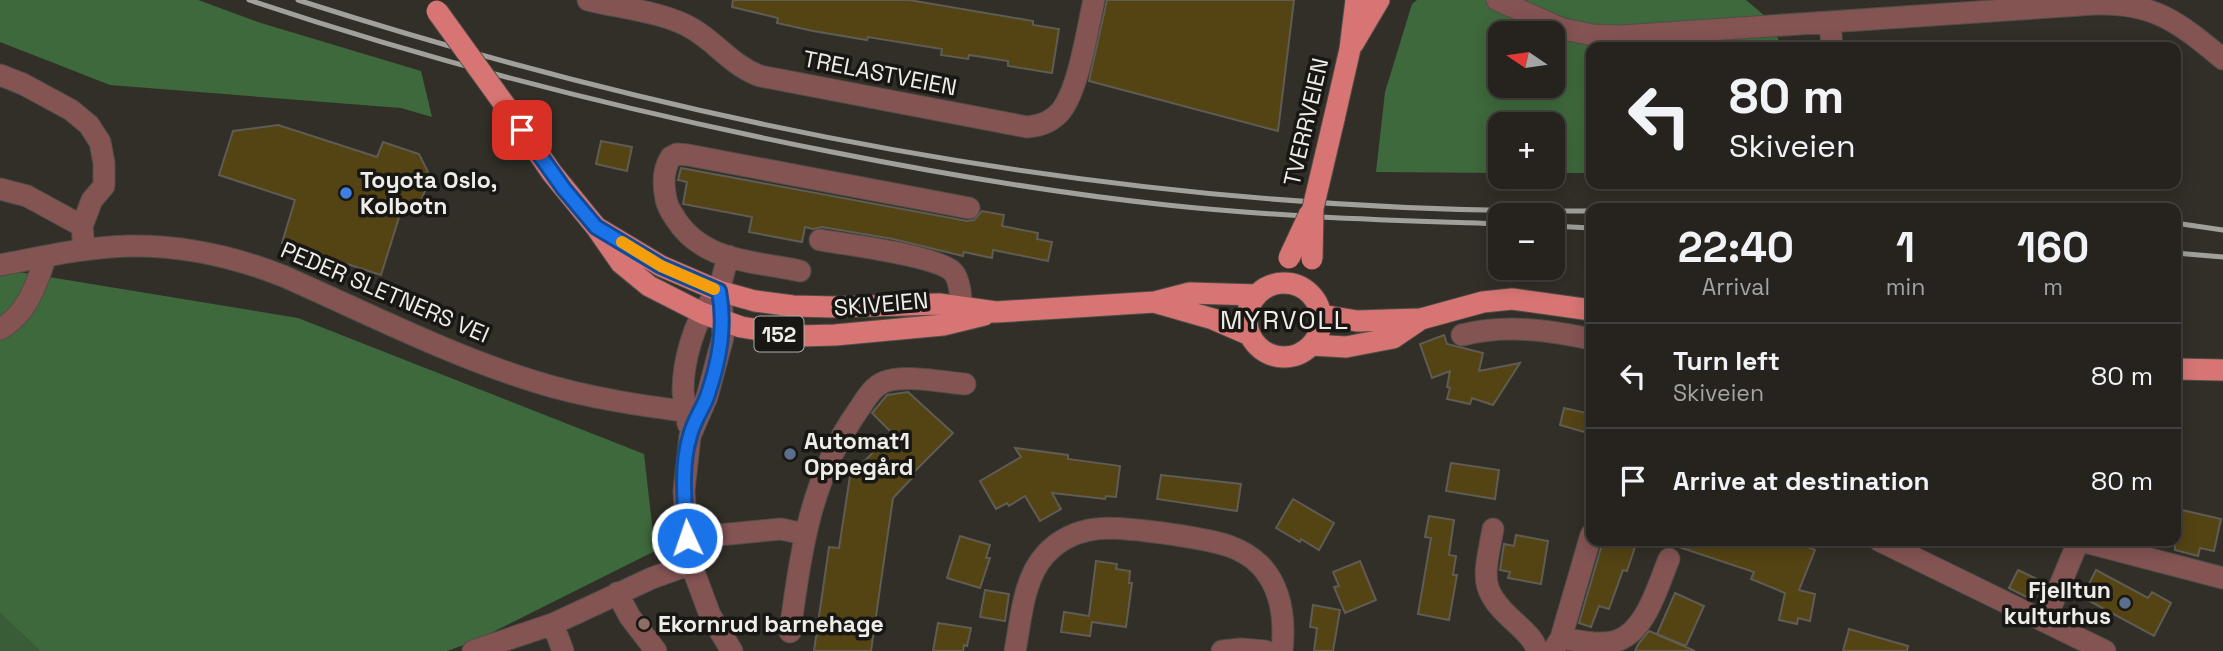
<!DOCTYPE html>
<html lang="en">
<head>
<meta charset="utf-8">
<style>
  :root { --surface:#26231e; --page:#322f2b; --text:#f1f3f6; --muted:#a4a4a4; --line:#42403c }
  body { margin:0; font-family:"Space Grotesk",sans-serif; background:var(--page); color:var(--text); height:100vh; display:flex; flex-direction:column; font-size:26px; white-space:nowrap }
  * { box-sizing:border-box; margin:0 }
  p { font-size:23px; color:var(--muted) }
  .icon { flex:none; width:38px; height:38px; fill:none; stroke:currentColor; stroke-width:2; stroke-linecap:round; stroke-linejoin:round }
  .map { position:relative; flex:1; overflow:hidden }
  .panel { position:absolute; left:1586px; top:203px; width:595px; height:343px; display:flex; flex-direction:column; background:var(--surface); border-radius:14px; box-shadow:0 4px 18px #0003,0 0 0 2px var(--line) }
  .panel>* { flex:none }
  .banner { position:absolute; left:1586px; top:42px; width:595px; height:147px; border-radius:14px; box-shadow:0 4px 18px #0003,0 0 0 2px var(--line); background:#26231e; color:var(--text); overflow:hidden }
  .needle { width:46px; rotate:283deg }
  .tools { position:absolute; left:1488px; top:21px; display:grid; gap:14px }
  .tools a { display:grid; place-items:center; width:77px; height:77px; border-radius:14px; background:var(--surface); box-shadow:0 4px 18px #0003,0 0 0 2px var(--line); font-size:35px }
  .pin { position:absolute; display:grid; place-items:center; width:60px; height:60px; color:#fff; margin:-30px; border-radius:14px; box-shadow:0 4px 10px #0006 }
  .me { position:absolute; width:77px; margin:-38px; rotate:357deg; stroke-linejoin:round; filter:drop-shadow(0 0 5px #0008) }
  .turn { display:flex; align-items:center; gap:24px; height:147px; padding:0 28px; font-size:32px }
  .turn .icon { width:91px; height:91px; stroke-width:2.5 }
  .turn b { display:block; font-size:49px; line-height:60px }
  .eta { display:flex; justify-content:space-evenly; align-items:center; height:119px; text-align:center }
  .eta b { font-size:42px; font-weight:800; line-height:49px }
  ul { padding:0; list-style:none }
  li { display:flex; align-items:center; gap:21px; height:105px; padding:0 28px; border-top:2px solid var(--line) }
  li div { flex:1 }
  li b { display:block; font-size:26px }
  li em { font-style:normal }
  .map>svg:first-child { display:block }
  .green { fill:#385d37 }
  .forest { fill:#3e693c; fill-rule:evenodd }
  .building { fill:#544313; stroke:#5f5c54; stroke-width:2 }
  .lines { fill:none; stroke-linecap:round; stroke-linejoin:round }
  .minor-casing { stroke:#504d47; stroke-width:23 }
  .major-casing { stroke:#504d47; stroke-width:23 }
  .minor { stroke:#845453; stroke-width:21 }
  .major { stroke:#d77574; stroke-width:21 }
  .rail { stroke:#a2a09a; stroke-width:5 }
  .major-bridge-casing { stroke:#504d47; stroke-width:23; stroke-linecap:butt }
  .major-bridge { stroke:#d77574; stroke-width:21 }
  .route-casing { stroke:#114b97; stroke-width:18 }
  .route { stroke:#1a73e8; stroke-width:12 }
  .slow { stroke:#f59e0b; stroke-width:12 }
  .shop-dot { fill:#3f7fe0; stroke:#181714; stroke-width:2.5 }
  .service-dot { fill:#5c6f8a; stroke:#181714; stroke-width:2.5 }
  .education-dot { fill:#8d6e63; stroke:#181714; stroke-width:2.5 }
  .labels { text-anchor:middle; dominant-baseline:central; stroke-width:7; stroke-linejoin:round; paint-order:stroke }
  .shield { fill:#181714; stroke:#aeada8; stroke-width:2 }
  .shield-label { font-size:21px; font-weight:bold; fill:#efede8 }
  .street-label { font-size:23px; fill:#efede8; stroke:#181714 }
  .poi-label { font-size:23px; font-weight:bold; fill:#efede8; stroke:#181714; text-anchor:start }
  .quarter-label { font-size:26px; letter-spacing:2px; fill:#efede8; stroke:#181714 }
</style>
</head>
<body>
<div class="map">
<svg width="2223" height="651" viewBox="0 0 2223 651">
  <rect width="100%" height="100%" fill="#322f28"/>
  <!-- green -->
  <path class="green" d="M0,613L40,651H0Z"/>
  <!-- forest -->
  <path class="forest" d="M0,0H198L261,23L421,71L432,117L401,108L110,85L0,42Z
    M1417,0H1746L1772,22L1781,47H1591V173H1552V124H1500V173L1376,172L1385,92L1412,4ZM1500,33H1552V86H1500Z
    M0,269L298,318L644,454L655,551L475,641L447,651H40L0,613Z"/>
  <!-- building -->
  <path class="building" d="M733,0H909L1033,21V25L1059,29L1052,73L1008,66V61L969,55L968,59L941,55L942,49L868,37L867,40L813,31L777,23L778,18L732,7Z
    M1107,0H1294L1278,131L1089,81Z
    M278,125L377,157L383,142L419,154L430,176L416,216L401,211L381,275L282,243L295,200L219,175L233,131Z
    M601,141L632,147L627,171L596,164Z
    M681,168L967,221L974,220L982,211L1004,215L1002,226L1038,233L1037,239L1052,242L1048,261L993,250L992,258L964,252L963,256L893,239L822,227L813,229L805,227L802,242L749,232L752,217L683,204L687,182L678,180Z
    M1444,335L1447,344L1483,353L1479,371L1520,363L1493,405L1472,398L1470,404L1447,399L1450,388L1447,387L1450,371L1432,378L1420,344Z
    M908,392L953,433L913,473L915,475L893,498L871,651H814L829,547L839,548L850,476L892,433L872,413L887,395Z
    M1564,408L1591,414V434L1560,425Z
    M1015,448L1068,455V459L1120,466L1116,497L1106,496L1105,499L1052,493L1061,509L1040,521L1025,496L1009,506L1007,503L996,509L980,481L1021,457Z
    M1451,463L1499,470L1495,499L1446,491Z
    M1161,475L1241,484L1237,511L1157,499Z
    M1293,499L1334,523L1319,550L1301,539L1300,542L1276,528Z
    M2182,510L2221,519L2214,551L2200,548L2198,556L2175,550V511L2181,513Z
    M1429,516L1454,520L1449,555L1456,556L1453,575H1457L1449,620L1418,614L1431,538L1425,537Z
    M1516,535L1548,541L1541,584L1508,578L1510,572L1500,570L1504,544L1514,546Z
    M960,536L990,545L986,558H990L980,588L947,578Z
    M1603,541H1637L1627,571L1623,570L1609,609L1599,606L1591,627L1579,623Z
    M1671,541H1794L1815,550L1799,590L1815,594L1810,621L1798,618L1797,624L1779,620L1785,593L1751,579L1754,572L1670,544Z
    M1096,561L1117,564L1116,569L1130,571L1129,583H1132L1126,627L1092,622L1090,636L1061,632L1064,612L1089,616Z
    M1360,561L1376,600L1345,613L1334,587L1339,586L1333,572Z
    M2018,570L2041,581L2032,600L2009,588Z
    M2096,570L2148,598L2152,592L2171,603L2154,636L2082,597Z
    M985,590L1009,594L1005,621L980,617Z
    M1675,593L1704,606L1686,646L1657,634Z
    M1313,605L1340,610L1333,651H1314L1317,628L1310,627Z
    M938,623L971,628L967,646L964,645L963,651H933Z
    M1849,629L1908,646L1907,651H1843Z
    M1649,631L1695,651H1635L1639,643Z"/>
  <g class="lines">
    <!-- minor casing -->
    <g class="minor-casing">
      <path id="minor" d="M588,0C620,8 665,12 693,29C718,44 731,65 760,76L1027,127C1040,126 1052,122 1061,111C1079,88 1087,30 1094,0
        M1497,0L1563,29L1593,35L1621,36L2095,4C2155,2 2179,23 2223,59
        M1830,22L1832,47
        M0,75L23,84L71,110L89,125L100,142L104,163V186L92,200L82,226L84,250
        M0,189L27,196L82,226
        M820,240C845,244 938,256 953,272C962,282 961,306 962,320
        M728,256L719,291L722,310L723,337L707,397L690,436L684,491L687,538L691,564L710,615L732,651
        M0,265C43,257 86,247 129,246C181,245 235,257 283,276C365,312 447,354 533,381C587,398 643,406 699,413
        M800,271C754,261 702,262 675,218C671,212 667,206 666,199C663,185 663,169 671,157L677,154L688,155L969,208
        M0,329C27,315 37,283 46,256
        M1462,335C1506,324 1547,330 1591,339
        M688,424C686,413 684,402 683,391C683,361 694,321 713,298
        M1493,529C1484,579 1477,589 1518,625C1526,633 1535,640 1537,651
        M687,538L781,529L804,534
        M1880,541L2105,651
        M617,593L630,617L656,651
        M2045,621L2078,542L2089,543L2223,578
        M553,624L563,651
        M790,632C800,553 811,476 859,409C866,399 872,387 884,382C905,374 943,382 965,384
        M1561,638C1578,641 1599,646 1616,641C1646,632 1658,585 1669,559
        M473,651L553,624L652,578L691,564
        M1015,651C1021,620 1023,579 1045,555C1058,540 1077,531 1096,529C1121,525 1205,538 1229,546C1240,550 1252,557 1260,565C1282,588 1285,622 1282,651
        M1222,651L1241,649L1265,651
        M1553,651L1561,638L1591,535"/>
    </g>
    <!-- major casing -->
    <g class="major-casing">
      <path id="major" d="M1353,44L1379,0
        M507,108L552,173L596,227L621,263L649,286L702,313L741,327L798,336L835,335L943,325L984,315
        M1334,119L1350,49L1356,0
        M596,227L661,266L719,291L755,301L793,306L835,307L939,304L996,312L1155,302L1190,293L1257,295
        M1247 320a37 37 0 1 1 74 0a37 37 0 1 1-74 0Z
        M1157,303L1213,319L1250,335
        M1321,315L1357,321L1420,319
        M1312,345L1346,347L1393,338L1421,319L1483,302L1512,299L1591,310
        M2175,369L2223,370"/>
    </g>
    <!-- minor -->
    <use href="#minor" class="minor"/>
    <!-- major -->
    <use href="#major" class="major"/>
    <!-- rail -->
    <path class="rail" d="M249,0C439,64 635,113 832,152C943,174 1054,193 1167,205C1278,217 1389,220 1500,224
      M298,0C715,134 1151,214 1591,211
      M2175,223L2223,230
      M1552,226L1591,228
      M2175,253L2223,257"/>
    <!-- major-bridge casing -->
    <g class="major-bridge-casing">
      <path id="major-bridge" d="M437,11L507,108
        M1289,258L1310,213
        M1312,259L1313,208L1334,119"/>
    </g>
    <!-- major-bridge -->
    <use href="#major-bridge" class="major-bridge"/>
  </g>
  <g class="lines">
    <!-- route casing -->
    <g class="route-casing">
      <path id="route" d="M522,130L564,189L596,227L661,266L719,291C726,327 719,362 707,397C702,410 693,422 690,436C680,468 685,505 687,538"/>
    </g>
    <!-- route -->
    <use href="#route" class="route"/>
    <!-- slow -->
    <path class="slow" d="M622,242L661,266L714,289"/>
  </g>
  <!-- markers -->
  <circle class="shop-dot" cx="346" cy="193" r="7"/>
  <g class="service-dot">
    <circle cx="790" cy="454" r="7"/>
    <circle cx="2125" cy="603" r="7"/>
  </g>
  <circle class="education-dot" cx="644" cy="624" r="7"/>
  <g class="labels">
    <!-- shield labels -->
    <rect class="shield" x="754.5" y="316.5" width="49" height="35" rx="5"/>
    <g class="shield-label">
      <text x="779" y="334">152</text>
    </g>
    <!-- street labels -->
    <g class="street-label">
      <text transform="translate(880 73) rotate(11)">TRELASTVEIEN</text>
      <text transform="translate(1306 122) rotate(-77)">TVERRVEIEN</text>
      <text transform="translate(385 292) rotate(23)">PEDER SLETNERS VEI</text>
      <text transform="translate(881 304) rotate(-5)">SKIVEIEN</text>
    </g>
    <!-- poi labels -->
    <g class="poi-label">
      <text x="360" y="180">Toyota Oslo,<tspan x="360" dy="26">Kolbotn</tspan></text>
      <text x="804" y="441">Automat1<tspan x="804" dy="26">Oppegård</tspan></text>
      <text x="2111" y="590" text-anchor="end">Fjelltun<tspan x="2111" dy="26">kulturhus</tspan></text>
      <text x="658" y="624">Ekornrud barnehage</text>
    </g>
    <!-- quarter labels -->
    <g class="quarter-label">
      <text x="1285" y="320">MYRVOLL</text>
    </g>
  </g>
</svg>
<div class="tools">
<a><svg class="needle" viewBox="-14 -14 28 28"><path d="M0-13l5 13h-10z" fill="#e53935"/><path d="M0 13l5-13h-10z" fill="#a4a4a4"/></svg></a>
<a>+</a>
<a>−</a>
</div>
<div class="pin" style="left:522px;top:130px;background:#d93025"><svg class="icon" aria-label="arrive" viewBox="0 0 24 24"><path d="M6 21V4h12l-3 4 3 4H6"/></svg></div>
<svg class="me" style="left:687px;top:538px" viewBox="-20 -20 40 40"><circle r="17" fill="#1a73e8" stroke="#fff" stroke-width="3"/><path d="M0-11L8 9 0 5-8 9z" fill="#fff"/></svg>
<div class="banner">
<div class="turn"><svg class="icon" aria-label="left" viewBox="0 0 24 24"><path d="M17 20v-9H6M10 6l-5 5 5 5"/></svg><div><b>80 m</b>Skiveien</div></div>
</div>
<section class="panel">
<div class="eta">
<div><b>22:40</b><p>Arrival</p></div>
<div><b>1</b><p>min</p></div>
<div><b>160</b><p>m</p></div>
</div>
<ul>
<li><svg class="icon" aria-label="left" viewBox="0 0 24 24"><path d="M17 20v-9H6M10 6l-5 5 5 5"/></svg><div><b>Turn left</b><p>Skiveien</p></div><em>80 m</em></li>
<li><svg class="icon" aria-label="arrive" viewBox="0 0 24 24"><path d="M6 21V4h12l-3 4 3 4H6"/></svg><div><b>Arrive at destination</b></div><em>80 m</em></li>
</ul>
</section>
</div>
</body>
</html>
